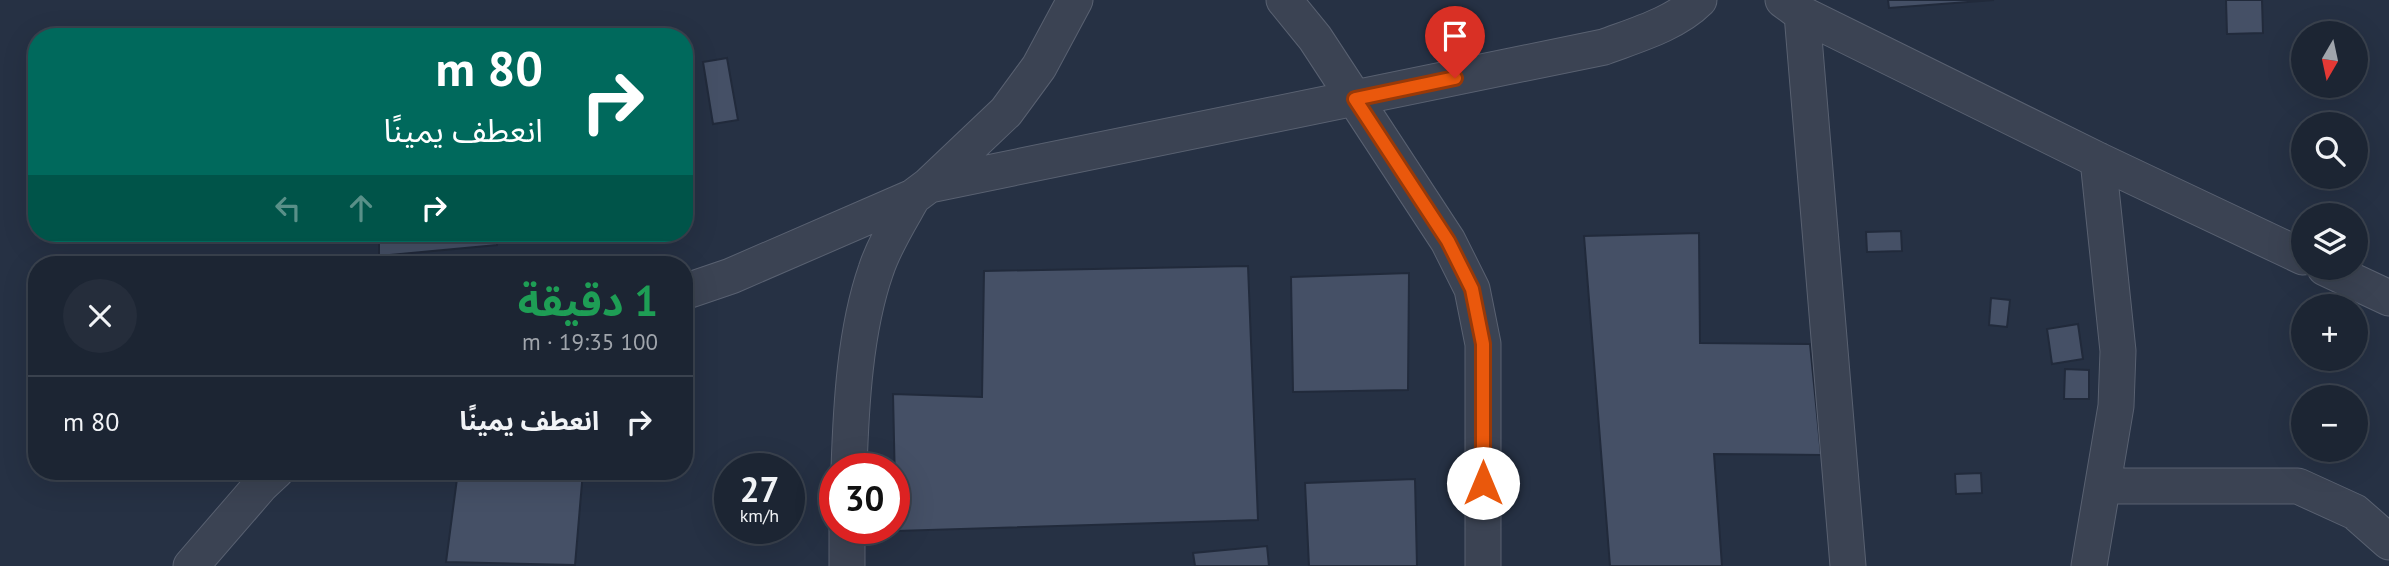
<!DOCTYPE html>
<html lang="ar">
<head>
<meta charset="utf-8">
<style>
  :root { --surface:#1c2533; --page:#252d3b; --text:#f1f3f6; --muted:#a0a5ac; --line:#3a424e }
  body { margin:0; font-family:"PT Sans","Noto Sans Arabic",sans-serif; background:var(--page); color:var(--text); direction:rtl; height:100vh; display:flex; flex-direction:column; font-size:26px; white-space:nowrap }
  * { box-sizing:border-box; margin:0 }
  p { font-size:23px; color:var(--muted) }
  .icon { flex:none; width:38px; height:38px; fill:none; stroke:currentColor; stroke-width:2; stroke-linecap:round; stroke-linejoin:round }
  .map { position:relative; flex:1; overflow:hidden; direction:ltr }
  .details { position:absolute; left:28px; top:256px; width:665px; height:224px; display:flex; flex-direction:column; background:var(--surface); border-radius:28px; box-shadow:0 7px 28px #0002,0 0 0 2px var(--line); direction:rtl }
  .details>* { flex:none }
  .banner { position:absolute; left:28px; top:28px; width:665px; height:214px; border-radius:28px; box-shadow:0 7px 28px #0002,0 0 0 2px var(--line); direction:rtl; background:#00695c; color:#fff; overflow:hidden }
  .needle { width:46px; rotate:189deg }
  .fabs { position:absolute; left:2291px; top:21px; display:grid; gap:14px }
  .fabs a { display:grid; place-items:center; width:77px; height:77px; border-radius:50%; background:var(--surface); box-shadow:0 7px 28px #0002,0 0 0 2px var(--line); font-size:35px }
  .speed { position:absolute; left:714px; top:453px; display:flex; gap:14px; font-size:35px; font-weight:700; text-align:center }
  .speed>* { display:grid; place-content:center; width:91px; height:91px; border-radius:50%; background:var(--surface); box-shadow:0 7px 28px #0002,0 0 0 2px var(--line); line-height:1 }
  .speed small { font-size:18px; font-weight:400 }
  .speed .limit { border:10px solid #d22; background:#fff; color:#111 }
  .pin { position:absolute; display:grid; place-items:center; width:60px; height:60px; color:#fff; margin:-72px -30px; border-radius:50% 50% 50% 0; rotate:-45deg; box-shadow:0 0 7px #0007 }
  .pin .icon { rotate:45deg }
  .me { position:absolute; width:77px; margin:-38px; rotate:0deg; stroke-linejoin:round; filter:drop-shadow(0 0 5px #0008) }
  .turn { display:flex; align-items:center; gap:24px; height:147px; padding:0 35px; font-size:32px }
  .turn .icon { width:91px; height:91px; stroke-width:2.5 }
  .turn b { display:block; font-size:49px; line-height:60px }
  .lanes { display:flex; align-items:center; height:66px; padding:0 35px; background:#0003; justify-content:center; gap:35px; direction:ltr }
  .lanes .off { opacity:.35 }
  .round { display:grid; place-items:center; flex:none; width:74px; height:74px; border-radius:37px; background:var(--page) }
  .summary { display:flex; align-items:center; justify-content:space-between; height:119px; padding:0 35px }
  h1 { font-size:42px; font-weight:700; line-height:52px; color:#1e9e55 }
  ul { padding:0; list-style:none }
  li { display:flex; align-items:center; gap:21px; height:91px; padding:0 35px; border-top:2px solid var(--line) }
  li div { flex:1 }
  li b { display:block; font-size:26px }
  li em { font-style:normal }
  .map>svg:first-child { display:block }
  .building { fill:#455066; stroke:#212a3b; stroke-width:2 }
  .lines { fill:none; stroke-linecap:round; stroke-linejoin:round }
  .street-casing { stroke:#596171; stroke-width:37 }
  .street { stroke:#3b4353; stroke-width:35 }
  .route-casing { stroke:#983908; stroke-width:18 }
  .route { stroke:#ea580c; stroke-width:12 }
</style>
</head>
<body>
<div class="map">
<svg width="2389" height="566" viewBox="0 0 2389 566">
  <rect width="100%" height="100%" fill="#263144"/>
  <!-- building -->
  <path class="building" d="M1888,0H1994L1889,8Z
    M2226,0H2262L2263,33L2227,34Z
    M727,58L738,120L713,124L703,62Z
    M1901,231L1902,251L1867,252L1866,232Z
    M379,233H497V245L379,256Z
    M1699,233L1700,343L1810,344L1821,455L1714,454L1722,566H1610L1584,236Z
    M1248,266L1258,520L896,531L893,394L982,397L984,271Z
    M1409,273L1408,390L1293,392L1291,277Z
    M1991,298L2010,300L2007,327L1989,325Z
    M2078,324L2083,359L2052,364L2047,329Z
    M2065,369L2089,370V399H2064Z
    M458,471H583L575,565L446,562Z
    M1981,473L1982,493L1956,494L1955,474Z
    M1415,479L1417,566H1309L1305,483Z
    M1267,546L1269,566H1195L1193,553Z"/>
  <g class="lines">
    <!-- street casing -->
    <g class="street-casing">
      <path id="street" d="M1284,0L1315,38L1448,241L1472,289L1483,344V566
        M1783,0L1802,14L2098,160L2303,257
        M1802,14L1848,566
        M929,185L1604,47C1636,35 1675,24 1699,0
        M2325,268L2389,298
        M684,292L731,276L913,197L929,185L1006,112L1039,67L1075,0
        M849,469C851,406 855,330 876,270C884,245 900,220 913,197
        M2103,486H2298L2355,512L2389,542
        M847,528V566
        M191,566L261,485L276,471
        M2089,566L2116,406L2118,351L2098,160"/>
    </g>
    <!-- street -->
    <use href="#street" class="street"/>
  </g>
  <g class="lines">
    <!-- route casing -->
    <g class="route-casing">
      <path id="route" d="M1455,78L1355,99L1448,241L1472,289L1483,344V483"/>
    </g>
    <!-- route -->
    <use href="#route" class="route"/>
  </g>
</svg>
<div class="fabs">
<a><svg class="needle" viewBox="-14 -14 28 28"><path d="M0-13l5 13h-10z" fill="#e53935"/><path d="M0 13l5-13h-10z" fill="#a0a5ac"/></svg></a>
<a><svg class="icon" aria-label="search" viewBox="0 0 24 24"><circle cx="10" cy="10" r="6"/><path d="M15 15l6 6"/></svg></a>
<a><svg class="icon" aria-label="layers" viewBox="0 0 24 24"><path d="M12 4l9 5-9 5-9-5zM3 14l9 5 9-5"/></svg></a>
<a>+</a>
<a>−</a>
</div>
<div class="speed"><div>27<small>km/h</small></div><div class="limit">30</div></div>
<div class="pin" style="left:1455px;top:78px;background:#d93025"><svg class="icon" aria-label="arrive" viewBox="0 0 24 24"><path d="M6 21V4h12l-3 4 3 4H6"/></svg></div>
<svg class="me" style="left:1483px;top:483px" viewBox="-20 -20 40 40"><circle r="19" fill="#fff"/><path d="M0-13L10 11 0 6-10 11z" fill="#ea580c"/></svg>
<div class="banner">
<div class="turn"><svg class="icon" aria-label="right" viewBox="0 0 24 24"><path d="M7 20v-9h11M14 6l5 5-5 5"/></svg><div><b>80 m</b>انعطف يمينًا</div></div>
<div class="lanes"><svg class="icon off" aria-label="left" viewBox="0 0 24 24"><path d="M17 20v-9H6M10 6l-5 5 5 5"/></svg><svg class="icon off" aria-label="ahead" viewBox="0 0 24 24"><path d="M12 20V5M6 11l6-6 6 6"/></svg><svg class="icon" aria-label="right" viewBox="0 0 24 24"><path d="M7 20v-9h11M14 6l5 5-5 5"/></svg></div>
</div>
<section class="details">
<div class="summary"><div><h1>1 دقيقة</h1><p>100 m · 19:35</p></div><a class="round"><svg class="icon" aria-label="close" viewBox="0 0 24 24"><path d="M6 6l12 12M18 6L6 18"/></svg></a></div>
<ul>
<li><svg class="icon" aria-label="right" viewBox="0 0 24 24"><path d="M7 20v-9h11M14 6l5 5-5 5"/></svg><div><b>انعطف يمينًا</b></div><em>80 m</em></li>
</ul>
</section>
</div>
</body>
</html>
